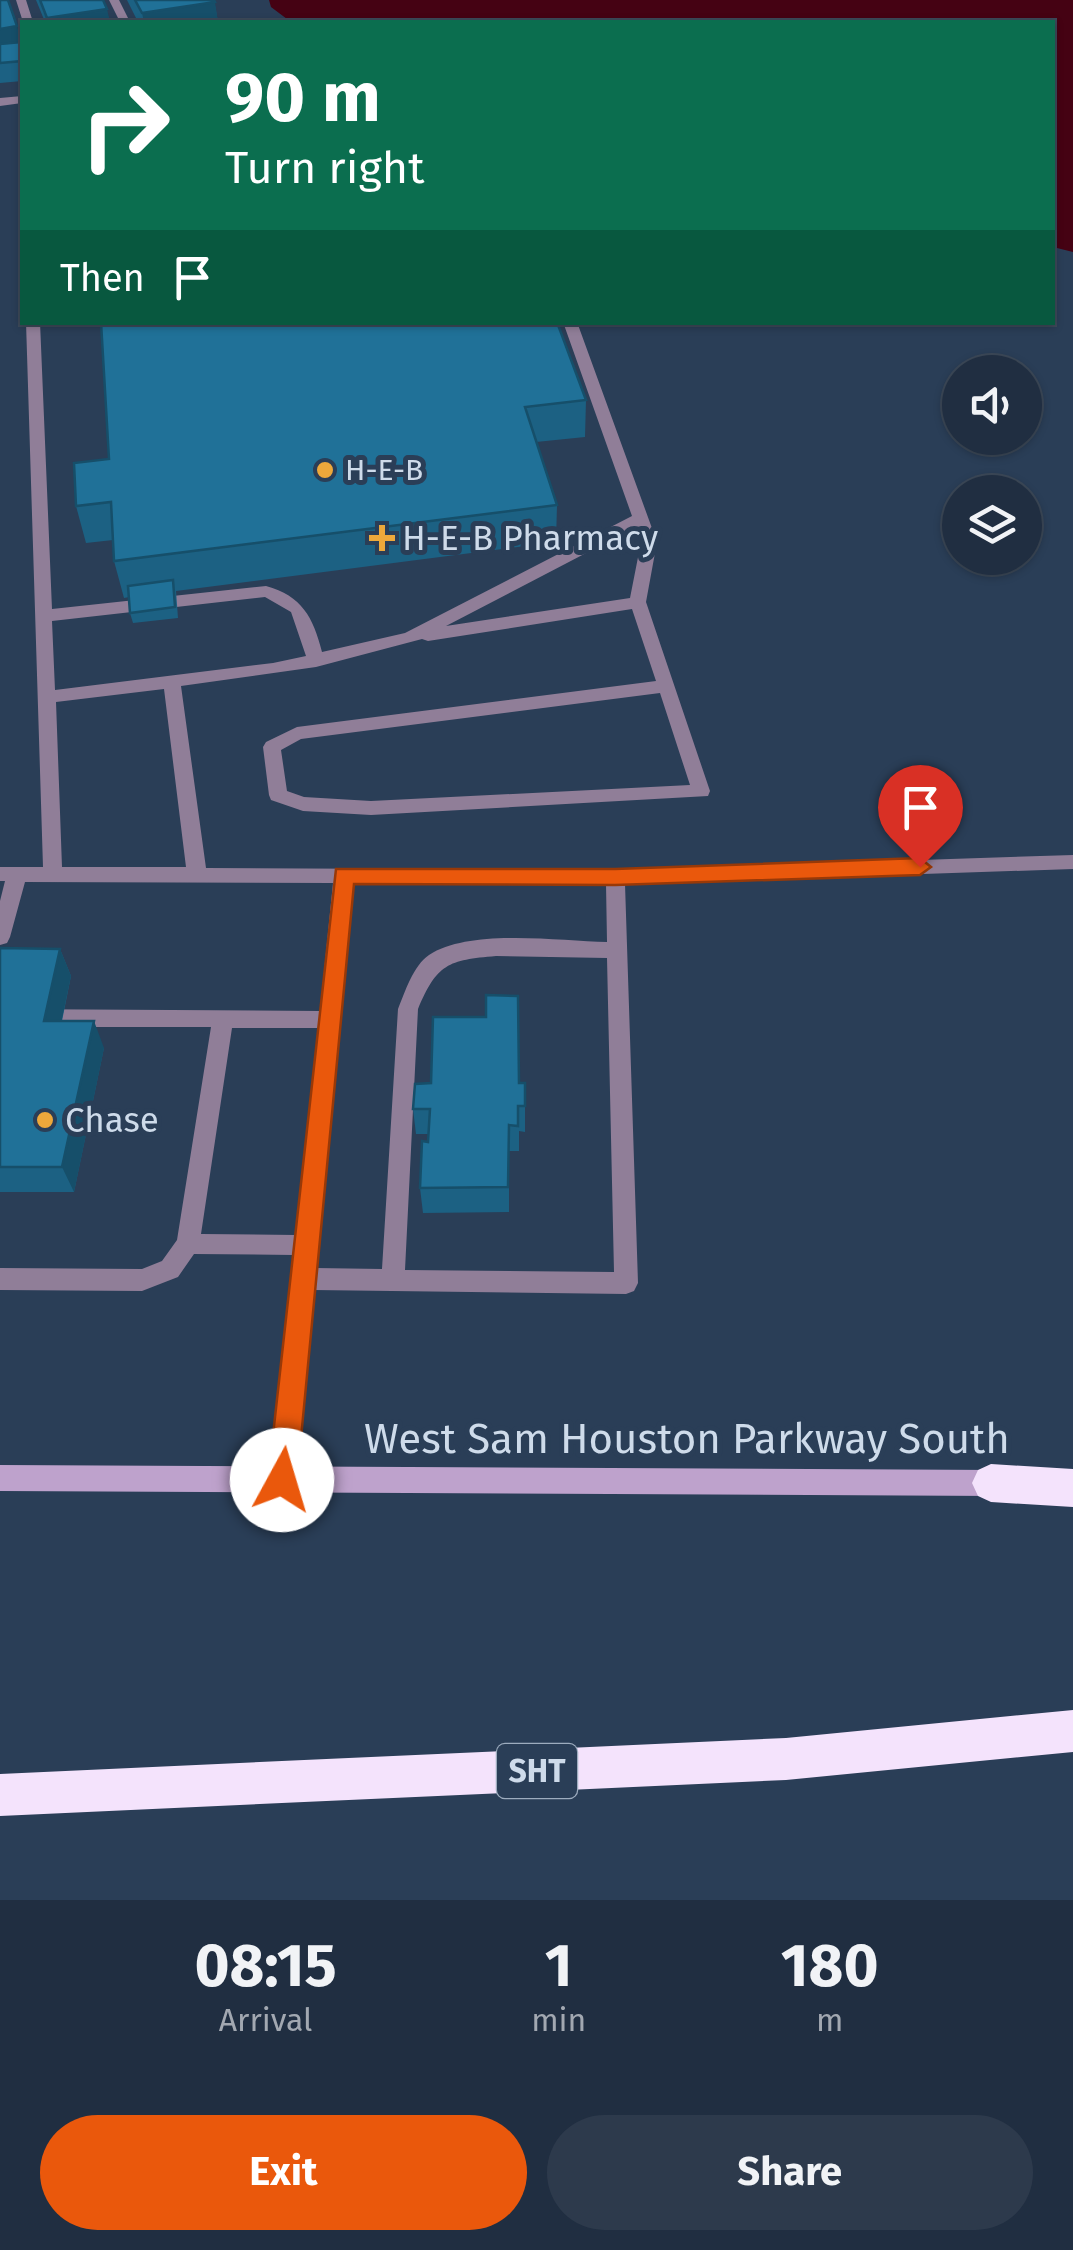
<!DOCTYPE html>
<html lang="en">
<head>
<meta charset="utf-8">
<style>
  :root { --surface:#202e41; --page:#2d3a4c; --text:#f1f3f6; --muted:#a2a8b1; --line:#3d4a5a; --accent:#ea580c }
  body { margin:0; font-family:"Fira Sans",sans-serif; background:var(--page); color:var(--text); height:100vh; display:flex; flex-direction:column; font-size:38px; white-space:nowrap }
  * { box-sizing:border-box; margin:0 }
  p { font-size:32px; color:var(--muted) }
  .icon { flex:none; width:55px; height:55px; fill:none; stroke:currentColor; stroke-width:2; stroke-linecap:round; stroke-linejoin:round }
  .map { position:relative; height:1900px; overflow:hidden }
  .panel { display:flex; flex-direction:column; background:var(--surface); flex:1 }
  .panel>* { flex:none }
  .guide { position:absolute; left:20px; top:20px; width:1035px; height:305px; border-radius:0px; box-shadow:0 2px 8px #0004,0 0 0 2px var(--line); background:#0b6e4f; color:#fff; overflow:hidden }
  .fabs { position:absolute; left:942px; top:355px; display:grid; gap:20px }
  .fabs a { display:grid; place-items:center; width:100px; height:100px; border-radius:50%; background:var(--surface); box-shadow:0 2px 8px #0004,0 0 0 2px var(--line); font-size:50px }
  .pin { position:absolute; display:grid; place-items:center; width:85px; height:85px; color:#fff; margin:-102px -42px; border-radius:50% 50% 50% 0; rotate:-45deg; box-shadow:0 0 10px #0007 }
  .pin .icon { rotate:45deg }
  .me { position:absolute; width:110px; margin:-55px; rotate:6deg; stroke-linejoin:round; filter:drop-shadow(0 0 8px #0008) }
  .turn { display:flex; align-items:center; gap:35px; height:210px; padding:0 40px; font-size:45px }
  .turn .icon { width:130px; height:130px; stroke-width:2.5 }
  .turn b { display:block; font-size:70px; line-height:85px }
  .then { display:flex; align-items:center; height:95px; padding:0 40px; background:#0003; gap:20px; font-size:38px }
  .eta { display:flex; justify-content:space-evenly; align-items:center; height:170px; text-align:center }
  .eta b { font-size:60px; font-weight:700; line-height:70px }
  .action { display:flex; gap:20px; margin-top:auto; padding:20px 40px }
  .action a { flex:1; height:115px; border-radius:60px; background:var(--accent); color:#fff; font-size:40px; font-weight:700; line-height:115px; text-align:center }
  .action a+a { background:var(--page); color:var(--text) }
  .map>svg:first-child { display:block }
  .water { fill:#450213 }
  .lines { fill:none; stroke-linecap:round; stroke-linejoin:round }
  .lane { fill:#907e98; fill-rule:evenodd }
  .secondary { fill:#bea2cc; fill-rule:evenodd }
  .highway { fill:#f4e3fc; fill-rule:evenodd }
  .wall { fill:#1c6183 }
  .shaded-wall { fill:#164f6a }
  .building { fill:#207198; stroke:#164f6a; stroke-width:2.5 }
  .route { fill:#ea580c; stroke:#983908; stroke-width:2.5 }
  .poi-dot { fill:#eda83b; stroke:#2a3e57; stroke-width:4 }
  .labels { text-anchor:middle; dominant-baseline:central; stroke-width:10; stroke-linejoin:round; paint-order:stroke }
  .far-poi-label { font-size:30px; fill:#cedbea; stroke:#2a3e57; text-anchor:start }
  .shield { fill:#2a3e57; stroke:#9dacbe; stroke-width:2.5 }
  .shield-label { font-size:32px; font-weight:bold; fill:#cedbea }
  .poi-label { font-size:35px; fill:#cedbea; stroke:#2a3e57; text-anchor:start }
  .near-street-label { font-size:42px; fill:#cedbea; stroke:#2a3e57 }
</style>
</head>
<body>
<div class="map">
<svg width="1073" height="1900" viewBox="0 0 1073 1900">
  <rect width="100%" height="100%" fill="#2a3e57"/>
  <!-- water -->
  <path class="water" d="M269,0H1073V252L1053,247L1052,22H291L271,7Z"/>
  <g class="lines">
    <!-- lane -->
    <path class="lane" d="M16,0H26L33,22H23Z
      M109,0H119L130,22H120Z
      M22,96V103L0,106V98Z
      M26,322H40L52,609L266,586C302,596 313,617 322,652L405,633L632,516L563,322H577L657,542L646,602L710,791L708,796L371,815L303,811L271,800L269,795L263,747L266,742L297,727L656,681L632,609L428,641L422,639L316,667L181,686L206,868L615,870L1073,855V869L625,884L638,1283L634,1291L626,1294L313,1290L295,1480L291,1489L282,1493L273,1489L269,1480L294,1255L194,1254L178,1277L142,1291L0,1290V1268L142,1269L162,1261L177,1240L211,1027H0V1009L320,1011L333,883L25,882L10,937L7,943L0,945V901L5,881H0V867H43ZM636,527L641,542L630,598L446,626ZM265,597L291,612L306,656L273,663L55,690L52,621ZM164,689L186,867H62L56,702ZM660,693L690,785L371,801L304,797L287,791L281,750L301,739ZM353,883L606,884L607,942C559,941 470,928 429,955C413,966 405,992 398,1009L382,1269L315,1268ZM496,956L607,958L614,1272L405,1270L418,1009C437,964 448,960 496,956ZM232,1028H318L296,1235L201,1234Z"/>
    <!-- secondary -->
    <path class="secondary" d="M0,1465L997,1470L1006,1474L1010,1483L1006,1492L997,1496L0,1491Z"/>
    <!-- highway -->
    <path class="highway" d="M991,1464L1073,1469V1507L991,1502L978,1496L972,1483L978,1470Z
      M1073,1710V1752L786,1780L0,1816V1774L786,1738Z"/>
  </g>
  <!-- wall -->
  <path class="wall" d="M0,0L21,42H22V81L0,83Z
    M36,0H103L110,22H45Z
    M127,0H214L218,22H138Z
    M586,400L585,437L536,442L557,505L556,542L176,591L178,618L133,623L130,613L129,597L124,598L114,561L113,540L86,543L76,506L109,459Z
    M0,948L60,949L71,976L62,1021L104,1048L74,1192H0Z
    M519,1083H525V1132L519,1131V1151H509V1212L423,1213L420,1188L428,1134H416L413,1109Z"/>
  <!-- shaded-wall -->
  <path class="shaded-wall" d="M215,2L218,22H144L142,13Z
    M107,9L110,22H48L47,18Z
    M17,26L22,45L0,49V29Z
    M60,949L71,976L56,1047L44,1021Z
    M94,1021L104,1048L74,1192L62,1167Z"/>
  <!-- building -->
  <path class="building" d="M0,0H8L17,26L0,29Z
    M40,0H103L107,9L47,18Z
    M135,0H214L215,2L142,13Z
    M22,42V61L0,63V44Z
    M101,322H557L586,400L525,407L557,505L114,561L111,502L76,506L74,463L109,459Z
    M173,580L175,607L130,613L128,586Z
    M0,948L60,949L44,1021H94L62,1167H0Z
    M486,995L518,996L519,1083H525V1106H518V1126L509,1125L508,1187L420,1188L422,1141L428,1142L430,1109H413L415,1084L431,1083L433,1017H486Z"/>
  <!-- route -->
  <path class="route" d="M920,858L931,867L920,875L615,885L354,884L297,1480L292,1490L282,1494L272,1490L268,1480L336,869H615Z"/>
  <!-- markers -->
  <g class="poi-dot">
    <circle cx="325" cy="470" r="10"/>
    <path d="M377 523h10v10h10v10h-10v10h-10v-10h-10v-10h10z"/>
    <circle cx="45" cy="1120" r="10"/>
  </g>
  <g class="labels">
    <!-- far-poi labels -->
    <g class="far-poi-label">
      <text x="345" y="470">H-E-B</text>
    </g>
    <!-- shield labels -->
    <rect class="shield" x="497" y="1744" width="80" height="54" rx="8"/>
    <g class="shield-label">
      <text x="537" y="1771">SHT</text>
    </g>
    <!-- poi labels -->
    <g class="poi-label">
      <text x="402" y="538">H-E-B Pharmacy</text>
      <text x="65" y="1120">Chase</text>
    </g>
    <!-- near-street labels -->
    <g class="near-street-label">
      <text x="687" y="1439">West Sam Houston Parkway South</text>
    </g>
  </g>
</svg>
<div class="fabs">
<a><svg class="icon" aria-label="sound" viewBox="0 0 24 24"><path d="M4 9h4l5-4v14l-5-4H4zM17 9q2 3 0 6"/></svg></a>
<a><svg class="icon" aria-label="layers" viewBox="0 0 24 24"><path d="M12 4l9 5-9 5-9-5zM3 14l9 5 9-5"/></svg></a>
</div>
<div class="pin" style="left:920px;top:867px;background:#d93025"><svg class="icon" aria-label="arrive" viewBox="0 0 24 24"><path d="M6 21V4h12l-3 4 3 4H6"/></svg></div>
<svg class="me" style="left:282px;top:1480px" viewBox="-20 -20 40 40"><circle r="19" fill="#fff"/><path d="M0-13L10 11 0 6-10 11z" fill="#ea580c"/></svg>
<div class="guide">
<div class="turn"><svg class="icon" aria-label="right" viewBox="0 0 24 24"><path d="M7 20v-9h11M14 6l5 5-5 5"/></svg><div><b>90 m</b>Turn right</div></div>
<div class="then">Then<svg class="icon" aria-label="arrive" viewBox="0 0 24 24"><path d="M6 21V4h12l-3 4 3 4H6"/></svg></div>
</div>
</div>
<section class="panel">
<div class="eta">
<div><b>08:15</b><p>Arrival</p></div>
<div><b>1</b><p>min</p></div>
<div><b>180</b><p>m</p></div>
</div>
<div class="action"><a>Exit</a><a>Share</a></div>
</section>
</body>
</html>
